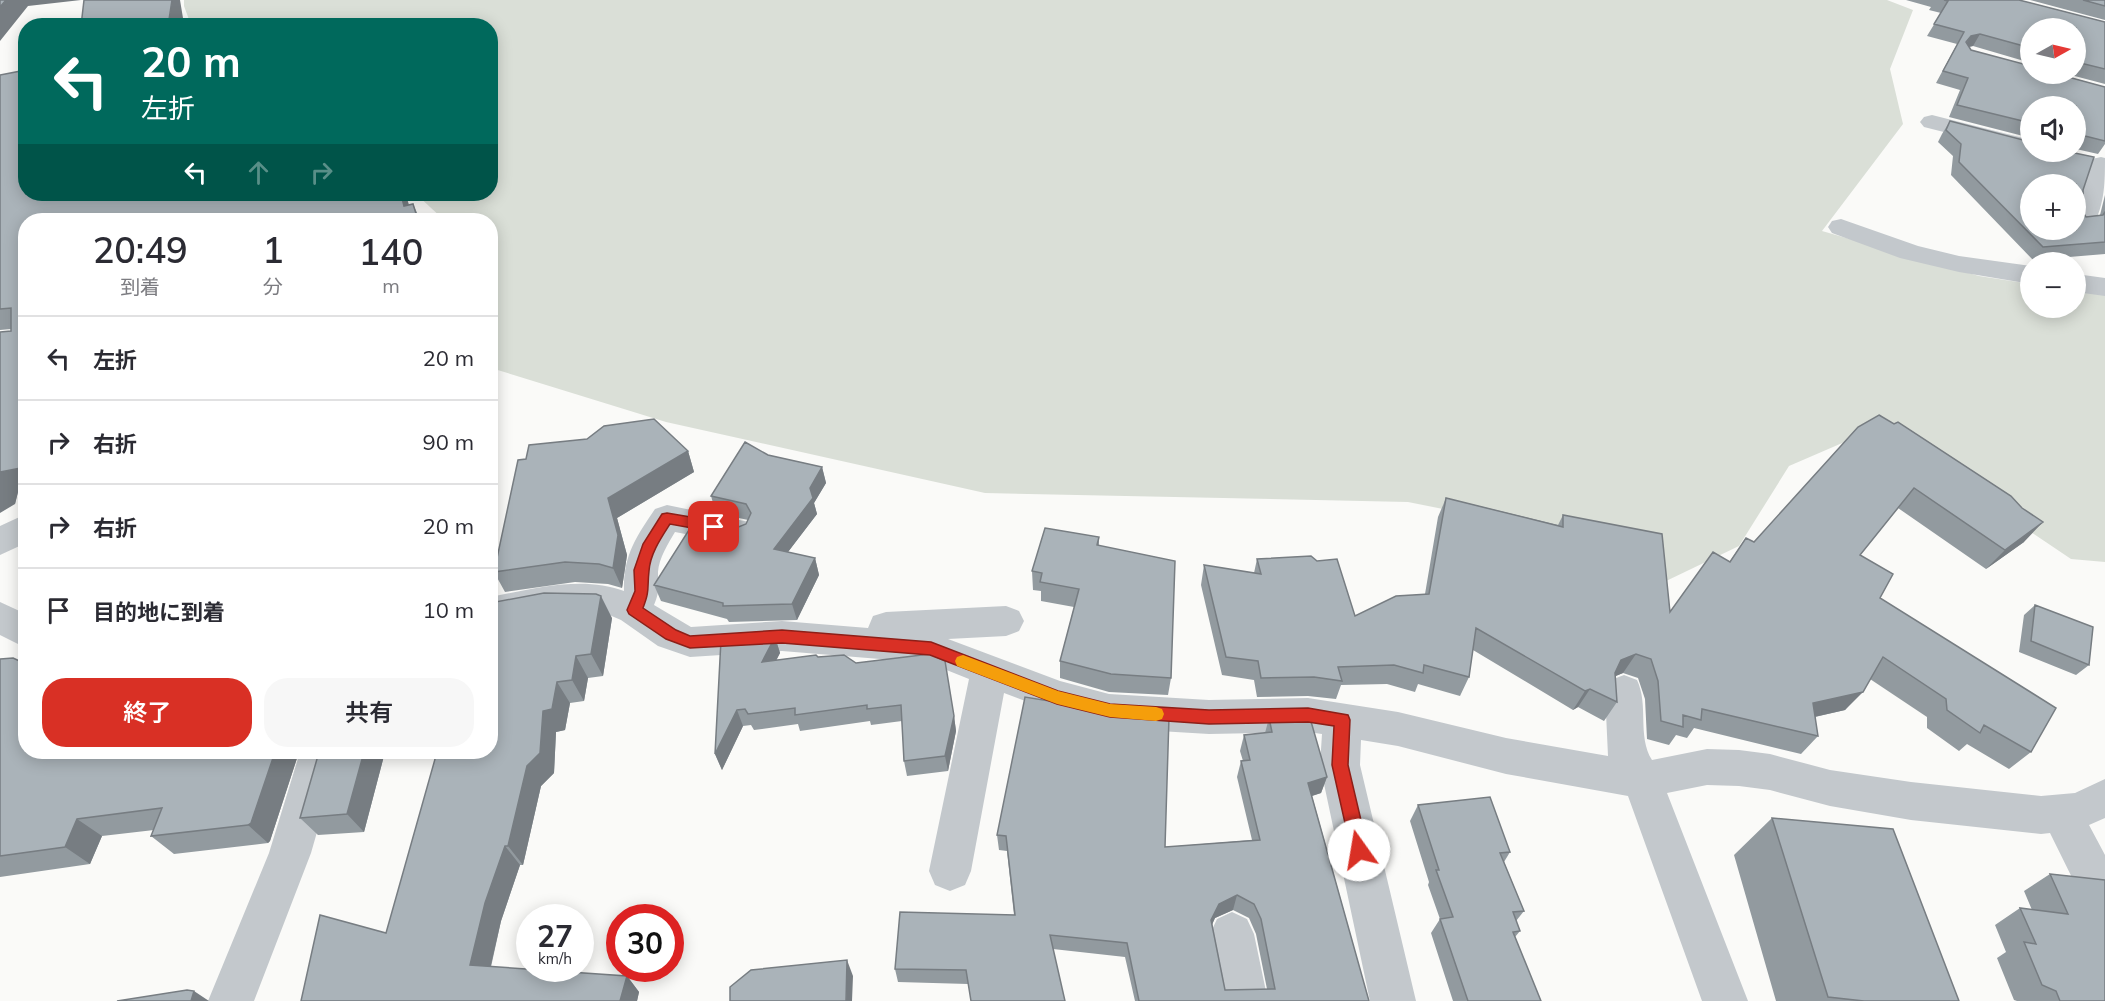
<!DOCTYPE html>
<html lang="ja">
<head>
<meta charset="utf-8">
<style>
  :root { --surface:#fff; --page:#f7f7f7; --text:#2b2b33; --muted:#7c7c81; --line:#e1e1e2; --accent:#d93025 }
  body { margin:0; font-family:Mulish,"Noto Sans JP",sans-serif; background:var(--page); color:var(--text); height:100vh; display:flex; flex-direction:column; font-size:22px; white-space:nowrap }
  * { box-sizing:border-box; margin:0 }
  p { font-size:20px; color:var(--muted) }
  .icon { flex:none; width:33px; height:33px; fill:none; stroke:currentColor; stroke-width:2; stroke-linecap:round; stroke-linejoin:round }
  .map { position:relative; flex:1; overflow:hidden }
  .details { position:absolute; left:18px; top:213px; width:480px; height:546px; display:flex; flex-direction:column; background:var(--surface); border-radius:24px; box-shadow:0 3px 15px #0003 }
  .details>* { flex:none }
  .top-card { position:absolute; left:18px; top:18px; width:480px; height:183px; border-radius:24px; box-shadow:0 3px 15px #0003; background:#00695c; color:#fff; overflow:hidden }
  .needle { width:39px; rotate:82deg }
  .controls { position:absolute; left:2020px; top:18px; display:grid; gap:12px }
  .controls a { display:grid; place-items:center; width:66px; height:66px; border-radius:50%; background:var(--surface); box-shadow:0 3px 15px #0003; font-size:30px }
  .speed { position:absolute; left:516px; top:904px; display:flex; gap:12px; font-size:30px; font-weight:700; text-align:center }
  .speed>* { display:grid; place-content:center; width:78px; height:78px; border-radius:50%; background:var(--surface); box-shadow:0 3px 15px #0003; line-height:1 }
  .speed small { font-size:15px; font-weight:400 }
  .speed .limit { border:9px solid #d22; background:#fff; color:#111 }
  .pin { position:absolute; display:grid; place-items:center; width:51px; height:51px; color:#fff; margin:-26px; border-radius:12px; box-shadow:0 3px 9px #0006 }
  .me { position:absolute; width:66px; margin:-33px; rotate:347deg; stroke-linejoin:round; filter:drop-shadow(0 0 4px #0008) }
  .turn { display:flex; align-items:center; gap:21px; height:126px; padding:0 24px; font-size:27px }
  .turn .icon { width:78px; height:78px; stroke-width:2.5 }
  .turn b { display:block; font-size:42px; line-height:51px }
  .lanes { display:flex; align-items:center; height:57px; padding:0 24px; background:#0003; justify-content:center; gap:30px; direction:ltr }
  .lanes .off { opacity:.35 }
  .eta { display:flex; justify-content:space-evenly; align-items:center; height:102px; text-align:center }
  .eta b { font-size:36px; font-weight:600; line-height:42px }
  .cta { display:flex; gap:12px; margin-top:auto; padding:12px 24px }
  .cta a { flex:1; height:69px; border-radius:24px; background:var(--accent); color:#fff; font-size:24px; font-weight:600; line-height:69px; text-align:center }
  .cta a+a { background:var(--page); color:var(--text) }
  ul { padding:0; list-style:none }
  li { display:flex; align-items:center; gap:18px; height:84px; padding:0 24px; border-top:2px solid var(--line) }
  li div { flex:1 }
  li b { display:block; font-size:22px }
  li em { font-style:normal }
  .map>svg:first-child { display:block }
  .green { fill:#dadfd7 }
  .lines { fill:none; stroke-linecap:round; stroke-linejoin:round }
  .minor { fill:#c3c8cc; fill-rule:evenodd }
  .wall { fill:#929a9f; fill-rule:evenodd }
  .shaded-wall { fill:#777d82 }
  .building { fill:#aab3b9; stroke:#777d82; stroke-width:1.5; fill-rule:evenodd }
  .route { fill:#d93025; stroke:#8d1f18; stroke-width:1.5 }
  .slow { fill:#f59e0b }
</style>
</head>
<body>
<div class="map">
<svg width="2105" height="1001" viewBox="0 0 2105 1001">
  <rect width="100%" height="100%" fill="#fafaf8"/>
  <!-- green -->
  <path class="green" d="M184,0H1887L1913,10L1890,69L1903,124L1822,231L1979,276L2031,284V308H2076V291L2105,295V562L2071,559L1877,428L1789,466L1739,546L1664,582L1653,551L1408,502L985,493L666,422L491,368L490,220H444L416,194H490V26L191,25L184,6Z"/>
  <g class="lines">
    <!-- minor -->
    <path class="minor" d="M1932,115L2031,140V152H2040L2031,154L1924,127L1920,122L1924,117Z
      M2101,157L2105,158C2105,180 2105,205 2093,225L2076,227V203L2089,164L2092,159Z
      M1841,219L1918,246L1959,256L2031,266V284L1959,272L1900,258L1832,233L1828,227L1832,221Z
      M2076,274L2105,278V296L2076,292Z
      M667,505L749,522L754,531L749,540L737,544L675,532C668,544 659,558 658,572C658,586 660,591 654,605L691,627L782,621L868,628L873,616L886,612L1006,606L1019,611L1024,621L1019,631L1006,636L948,639L1060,681L1109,694L1209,700L1308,698L1398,712L1506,738L1608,756L1605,691L1611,680L1624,675L1637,680C1649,705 1637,736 1652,760L1707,749L1739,750L1770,754L1830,770L1911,782L2041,796L2075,793L2105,779V818L2089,825L2105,855V920L2090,914L2050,833L2041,834L1911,820L1830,806L1770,790L1739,786L1707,785L1667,793L1748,1001H1702L1628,796L1506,774L1398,746L1361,740L1360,765L1416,1001H1370L1320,765L1322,734L1308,732L1209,734L1109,728L1057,713L1004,693L971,871L965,885L950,891L935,885L929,871L969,679L929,663L782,651L690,657L658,646L621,620L607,614L556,613L490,626V597C533,589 582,575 624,591C623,556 636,537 655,509Z
      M26,514V543L0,555V526Z
      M0,602L26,614V648L0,635Z
      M300,752H340L311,853L254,1001H208L269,853Z
      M1232,912L1247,919L1254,934L1268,1001H1222L1210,934L1217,919Z"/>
  </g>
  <!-- wall -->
  <path class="wall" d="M1906,0H2019L2105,22V84L2067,74H2076V28H2031V63L1973,46L1969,47L1971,50L2105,87V144L2098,154L2076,149V106H2031V138L1949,117L1960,90L1936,83L1957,44L1927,36L1941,13L1929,10L1931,7Z
    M2030,0H2105V20Z
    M0,75L26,194H406L409,205L413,204L419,217L423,216L425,220H26L18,492L15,504L11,329L0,330Z
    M1950,121L2083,190L2084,214L2086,217L2100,215L2105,195V254L2033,260L1951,175L1953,156L1938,142L1942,134Z
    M1858,427L2024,542L1986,569L1898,508L1860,555L1880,598L2031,752L2009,769L1967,744L1959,751L1927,728V717L1870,679L1845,710L1815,717L1818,736L1801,754L1694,728L1687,738L1676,735L1669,745L1647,739L1645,699L1638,678L1623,673L1615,676L1617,702L1604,721L1578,707L1573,710L1473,650L1469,677L1460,696L1418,684L1415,692L1387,684L1341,685L1336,699L1308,696L1257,697L1254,680L1222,675L1201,585L1204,565L1254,573L1257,559L1355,616L1425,594L1438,517L1446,498L1558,525L1563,515L1670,612L1730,561L1746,538L1754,542Z
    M688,451L694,472L617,518L627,555L622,588L608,584L575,582L505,592L494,572Z
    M768,455L822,467L826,483L814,503L817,514L788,552L815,558L819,575L797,620L729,622L727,619L661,601L654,585L731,530L746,524L748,520L716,513L711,496Z
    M1099,537V546L1171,678L1168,695L1109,692L1060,678V661L1074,607L1041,601V591L1033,590L1032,571Z
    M490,603L612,618L603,676L588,678L584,701L570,703L565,730L556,732L554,773L541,786L523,865H520L501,921L491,967L627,976L639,992L637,1001H301L386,933L490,752Z
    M2035,605L2089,665L2076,675L2019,652L2024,615Z
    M775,637L780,653L776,660L818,657L856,663L954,716L956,731L948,771L907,776L904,761L902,721L871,725L870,721L800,731L798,724L754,730L751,725L743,726L722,770L715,754Z
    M0,659L26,752H299L270,841L268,843L174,854L151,836L154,830L102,836L90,864L0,877Z
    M1269,718L1327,777L1321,793L1312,796L1369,1001H1135L1125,957L1053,949L968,984L898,982L895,969L1014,915L1007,851L999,850L997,835L1165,847L1252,840L1237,777L1241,761H1243L1240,751L1244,735L1265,733ZM1233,910L1249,918L1256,934L1267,989L1225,990L1212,924L1215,918Z
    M319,752H385L364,832L318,835L300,818Z
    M1418,805L1510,852L1504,862L1524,911L1516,921L1520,931L1515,937L1541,1001H1453L1431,933L1440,919L1428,885L1429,882L1410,821Z
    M1772,818L1959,1001H1776L1734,855Z
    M2050,874L2105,880V1001H2017L2014,1000L1997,958L2006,952L1995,925L2020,908L2032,910L2024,891Z"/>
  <!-- shaded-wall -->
  <path class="shaded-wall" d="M6,0H81L28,6L0,41V7Z
    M172,0H180L183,18L181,26H168Z
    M1980,34L1973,46L1963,48L1959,54L1971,36Z
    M401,194H406L412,220L404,206Z
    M688,451L694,472L617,518L627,555L622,588L613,568L608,498Z
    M26,467V490L18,492L15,504L0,513V472Z
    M822,467L826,483L814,503L817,514L778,565L774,549Z
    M2043,522L2024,542L1986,569L2005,550Z
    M815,558L819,575L797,620L792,604Z
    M601,596L612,618L603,676L591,654Z
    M775,637L780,653L767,679L762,662Z
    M1636,654L1623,673L1609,679L1621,660Z
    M576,656L588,678L584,701L572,680Z
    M557,682L570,703L565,730L556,732L554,773L541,786L523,865L508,846L527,766L543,711Z
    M1590,689L1578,707L1573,710L1585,691Z
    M1863,692L1845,710L1796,721L1813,703Z
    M737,710L743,726L722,770L715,754Z
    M954,716L956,731L948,771L945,756Z
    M275,752H299L270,841L268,843L248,825Z
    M364,752H385L364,832L347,814Z
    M1327,777L1321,793L1302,799L1308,783Z
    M77,819L102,836L90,864L65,847Z
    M505,846L520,865L501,921L487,982L470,965L485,903Z
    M1237,895L1233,910L1215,918L1208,934L1211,920L1219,904Z
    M847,960L853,976L852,1001H846Z
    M627,976L639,992L637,1001H620Z
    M194,991L209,1001H191Z"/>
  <!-- building -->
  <path class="building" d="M0,0H6L0,7Z
    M84,0H172L168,26H81Z
    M1944,0H2019L2105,22V69L2076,62V28H2031V48L1980,34L1971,36L1966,42L1971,50L2031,66V74H2057L2105,87V141L2085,136H2076V106H2031V123L1957,105L1968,78L1943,71L1964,32L1934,24L1948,1Z
    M2083,0H2105V6Z
    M26,70V194H401L404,206L413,204L417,217L423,216L424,220H26V467L0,472V332L11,331V308L0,309V75Z
    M1950,121L2031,142V152H2070L2094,157L2083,190L2084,214L2086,217L2103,215L2105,212V242L2043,247L1959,162L1961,144L1946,130ZM2031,184H2076V230H2031Z
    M1879,415L1894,424L1898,422L2011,496L2022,508L2043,522L2005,550L1914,488L1860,555L1893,574L1880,598L2056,708L2031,752L1984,725L1980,733L1947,710L1946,699L1883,657L1863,692L1813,703L1818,736L1702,709L1701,720L1683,715V727L1661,721L1658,681L1651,659L1636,654L1621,660L1615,673L1617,702L1590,689L1585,691L1476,628L1469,677L1424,665L1423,673L1394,665L1338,667L1342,681L1314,677L1261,678L1258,661L1226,657L1204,565L1261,574L1257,559L1311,556L1317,561L1337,559L1355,616L1396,596L1429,594L1446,498L1563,527V515L1662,534L1670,612L1713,552L1730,562L1746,538L1754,542L1858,427Z
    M654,419L688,451L608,498L618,535L613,568L599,564L565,562L494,572L518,460L526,459L529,445L587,439L604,426Z
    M745,442L768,455L822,467L810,488L813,498L774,549L815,558L792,604L723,606V603L654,585L694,522L731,530L746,524L751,513L746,504L711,496Z
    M1045,528L1099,537L1097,545L1175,561L1171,678L1111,674L1060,661L1079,589L1040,582L1042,573L1032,571Z
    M544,593L596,594L601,596L591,654L576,656L572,680L557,682L552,709L543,711L540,753L527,766L508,846H505L485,903L470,965L627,976L620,1001H301L320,915L386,933L437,752H490V603Z
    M2035,605L2093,627L2089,665L2031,641Z
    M775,637L762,662L816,655L818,657L844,655L856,663L930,654L945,661L954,716L945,756L904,761L901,705L867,709V705L795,715V708L748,714L745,709L737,710L715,754L721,640Z
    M13,658L26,664V752H275L251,823L248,825L151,836L162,808L77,819L65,847L0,856V659Z
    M1051,696L1110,713L1169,717L1165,847L1260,840L1241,761L1250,760L1244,735L1272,732L1269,718H1310L1327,777L1308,783L1369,1001H1139L1127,943L1050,935L1065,1001H971L966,970L895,969L900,912L1015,915L1006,836L997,835L1025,697L1049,701ZM1237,895L1254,904L1261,919L1275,989L1225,990L1211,920L1219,904Z
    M319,752H364L347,814L300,818Z
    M1490,797L1510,852L1500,853L1524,911L1513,912L1520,931L1513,932L1541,1001H1468L1440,919L1453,917L1436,870H1439L1418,805Z
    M1772,818L1893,829L1959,1001H1864L1828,997Z
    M2050,874L2105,880V1001H2060L2056,991L2042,985L2024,942L2036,944L2020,908L2068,914Z
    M847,960L846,1001H730V987L751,970Z
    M187,990L194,991L191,1001H117Z"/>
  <!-- route -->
  <path class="route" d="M667,513L714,521L721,527L714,532L670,524C661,538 650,554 649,571C647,589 650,590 643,608L676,630L690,636L782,630L931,642L1058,691L1110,704L1209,710L1308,708L1348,715L1350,720L1348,765L1368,850L1366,856L1359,859L1353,856L1351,850L1332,765L1334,726L1308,722L1209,724L1110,717L1057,704L930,655L782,643L690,648L666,639L629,614L627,610L635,591L634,570L643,544L662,514Z"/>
  <!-- slow -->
  <path class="slow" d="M963,655L1058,691L1110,704L1156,707L1162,709L1164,714L1162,719L1156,721L1110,717L1057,704L957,666L955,661L957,657Z"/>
</svg>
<div class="controls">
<a><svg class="needle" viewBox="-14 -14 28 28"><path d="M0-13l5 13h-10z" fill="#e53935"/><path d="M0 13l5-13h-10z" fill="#7c7c81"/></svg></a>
<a><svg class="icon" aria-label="sound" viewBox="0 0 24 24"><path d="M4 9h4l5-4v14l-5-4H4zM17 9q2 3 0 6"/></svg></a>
<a>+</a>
<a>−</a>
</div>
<div class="speed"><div>27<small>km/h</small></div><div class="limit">30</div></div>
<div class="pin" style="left:714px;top:527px;background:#d93025"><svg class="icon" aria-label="arrive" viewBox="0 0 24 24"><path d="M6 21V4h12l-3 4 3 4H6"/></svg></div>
<svg class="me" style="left:1359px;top:850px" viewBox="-20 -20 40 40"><circle r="19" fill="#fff"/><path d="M0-13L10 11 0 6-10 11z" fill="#d93025"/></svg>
<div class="top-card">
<div class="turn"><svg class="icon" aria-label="left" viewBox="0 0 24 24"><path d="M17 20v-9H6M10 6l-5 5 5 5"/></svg><div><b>20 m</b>左折</div></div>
<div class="lanes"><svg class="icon" aria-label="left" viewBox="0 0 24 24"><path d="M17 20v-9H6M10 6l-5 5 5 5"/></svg><svg class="icon off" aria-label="ahead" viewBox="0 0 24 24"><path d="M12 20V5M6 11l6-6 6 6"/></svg><svg class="icon off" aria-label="right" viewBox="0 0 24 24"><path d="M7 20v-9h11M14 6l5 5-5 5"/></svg></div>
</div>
<section class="details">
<div class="eta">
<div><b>20:49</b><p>到着</p></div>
<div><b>1</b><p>分</p></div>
<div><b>140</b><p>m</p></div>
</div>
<ul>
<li><svg class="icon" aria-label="left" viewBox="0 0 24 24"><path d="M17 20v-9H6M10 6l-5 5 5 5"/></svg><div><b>左折</b></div><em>20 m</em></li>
<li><svg class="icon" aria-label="right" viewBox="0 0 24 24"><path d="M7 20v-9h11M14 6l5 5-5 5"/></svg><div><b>右折</b></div><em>90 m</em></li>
<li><svg class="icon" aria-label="right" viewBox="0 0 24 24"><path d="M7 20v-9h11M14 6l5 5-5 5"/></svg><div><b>右折</b></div><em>20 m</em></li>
<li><svg class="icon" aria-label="arrive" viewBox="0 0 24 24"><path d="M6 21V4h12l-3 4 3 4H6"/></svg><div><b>目的地に到着</b></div><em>10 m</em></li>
</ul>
<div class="cta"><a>終了</a><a>共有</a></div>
</section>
</div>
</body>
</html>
